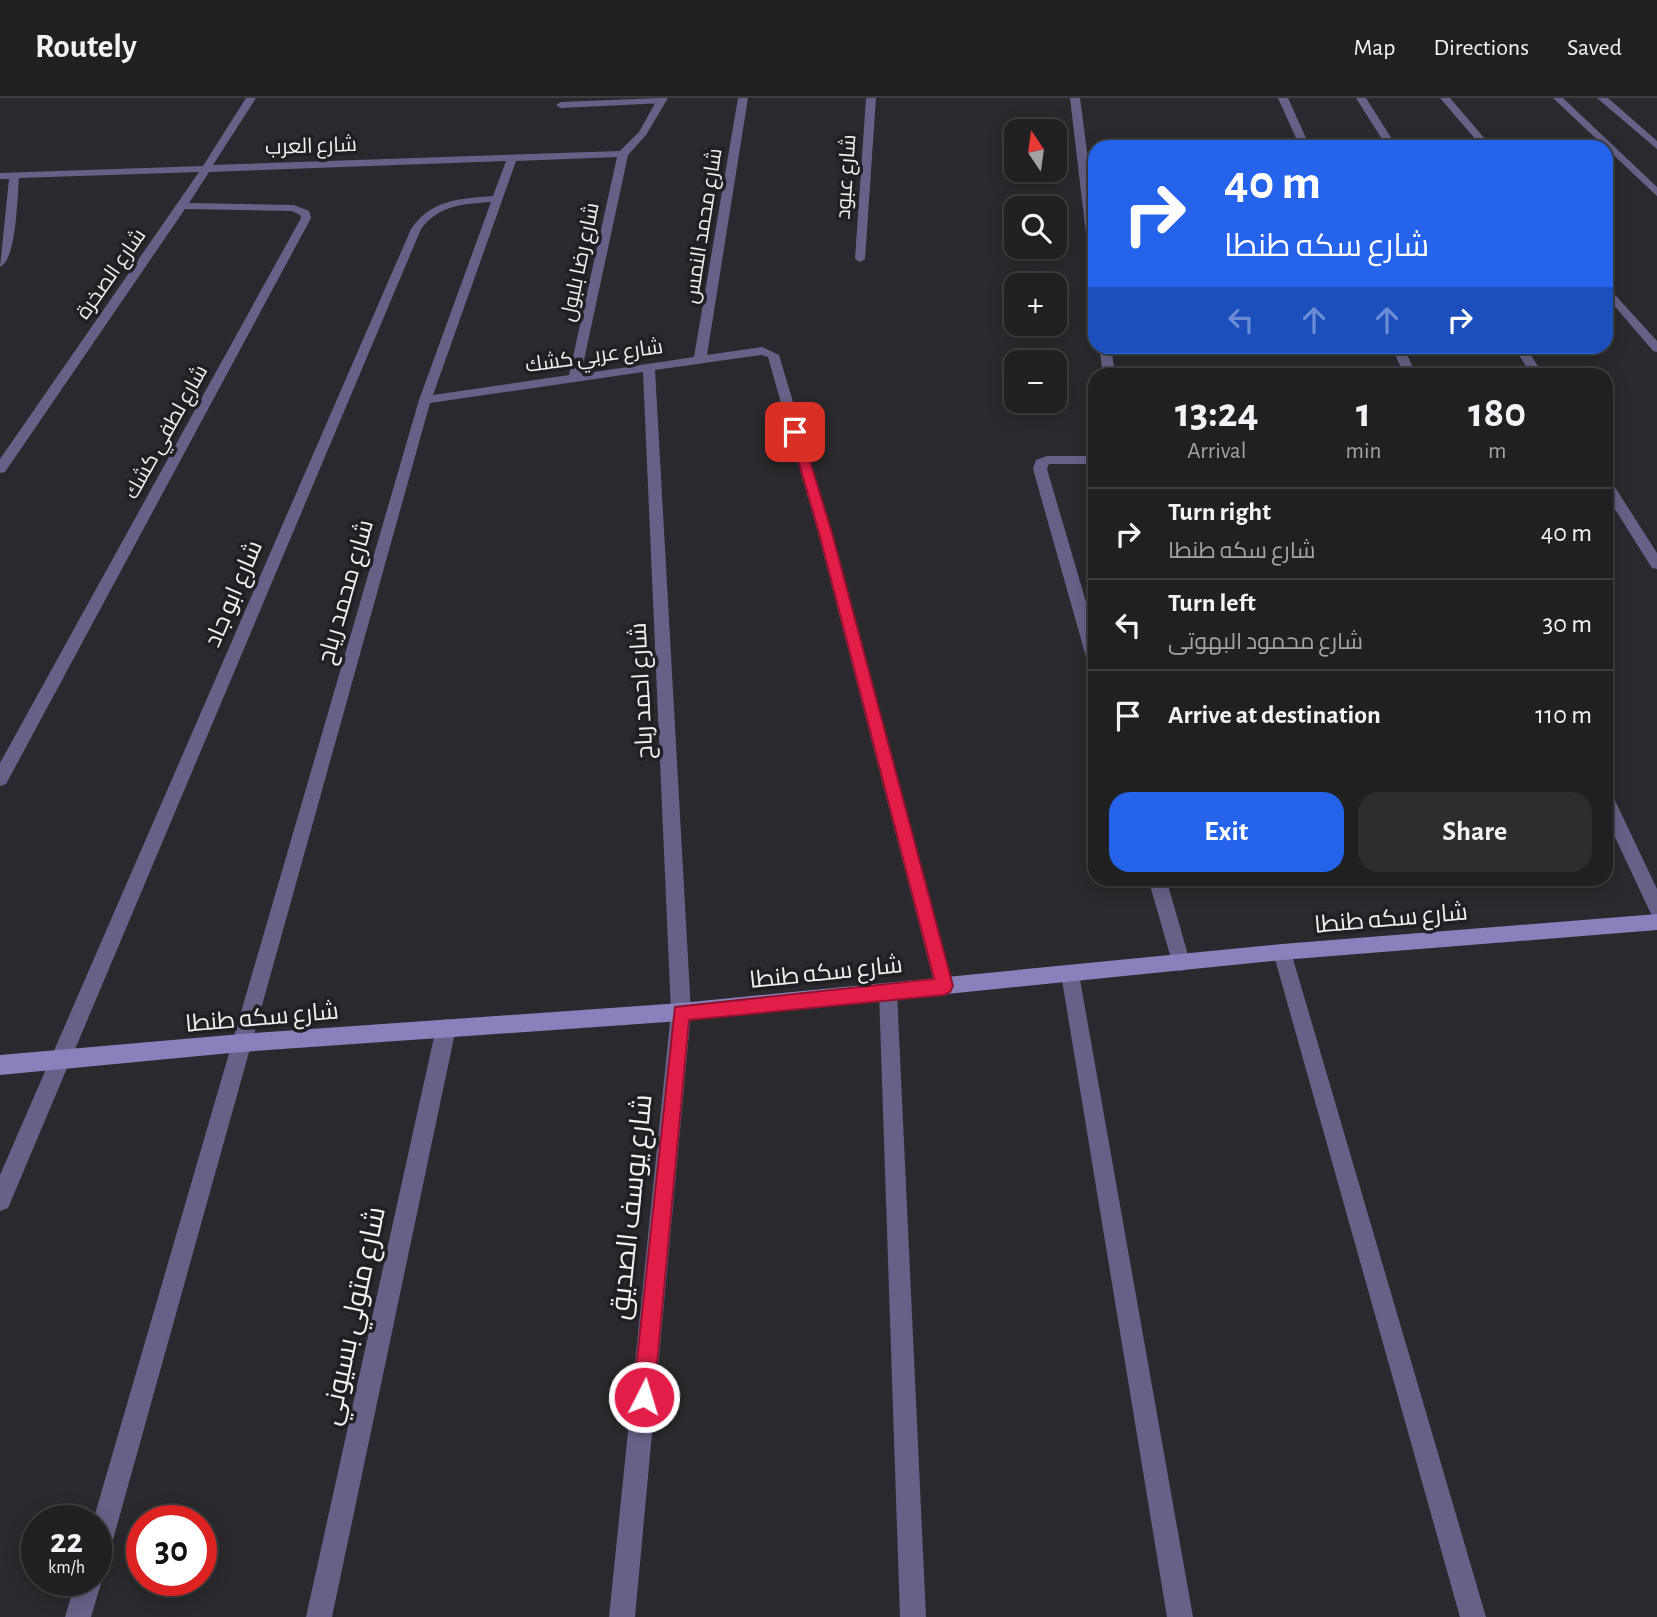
<!DOCTYPE html>
<html lang="en">
<head>
<meta charset="utf-8">
<style>
  :root { --surface:#202022; --page:#2d2d2f; --text:#f1f3f6; --muted:#a2a3a5; --line:#3d3e40; --accent:#2563eb }
  body { margin:0; font-family:"Alegreya Sans",Cairo,sans-serif; background:var(--page); color:var(--text); height:100vh; display:flex; flex-direction:column; font-size:26px; white-space:nowrap }
  * { box-sizing:border-box; margin:0 }
  p { font-size:23px; color:var(--muted) }
  .icon { flex:none; width:38px; height:38px; fill:none; stroke:currentColor; stroke-width:2; stroke-linecap:round; stroke-linejoin:round }
  .map { position:relative; flex:1; overflow:hidden }
  .drawer { position:absolute; left:1088px; top:270px; width:525px; height:518px; display:flex; flex-direction:column; background:var(--surface); border-radius:21px; box-shadow:0 4px 18px #0003,0 0 0 2px var(--line) }
  .drawer>* { flex:none }
  .top-card { position:absolute; left:1088px; top:42px; width:525px; height:214px; border-radius:21px; box-shadow:0 4px 18px #0003,0 0 0 2px var(--line); background:#2563eb; color:#fff; overflow:hidden }
  .needle { width:46px; rotate:347deg }
  .tools { position:absolute; left:1004px; top:21px; display:grid; gap:14px }
  .tools a { display:grid; place-items:center; width:63px; height:63px; border-radius:14px; background:var(--surface); box-shadow:0 4px 18px #0003,0 0 0 2px var(--line); font-size:35px }
  .speed { position:absolute; left:21px; top:1407px; display:flex; gap:14px; font-size:35px; font-weight:700; text-align:center }
  .speed>* { display:grid; place-content:center; width:91px; height:91px; border-radius:50%; background:var(--surface); box-shadow:0 4px 18px #0003,0 0 0 2px var(--line); line-height:1 }
  .speed small { font-size:18px; font-weight:400 }
  .speed .limit { border:10px solid #d22; background:#fff; color:#111 }
  .pin { position:absolute; display:grid; place-items:center; width:60px; height:60px; color:#fff; margin:-30px; border-radius:14px; box-shadow:0 4px 10px #0006 }
  .me { position:absolute; width:77px; margin:-38px; rotate:5deg; stroke-linejoin:round; filter:drop-shadow(0 0 5px #0008) }
  .turn { display:flex; align-items:center; gap:24px; height:147px; padding:0 21px; font-size:32px }
  .turn .icon { width:91px; height:91px; stroke-width:2.5 }
  .turn b { display:block; font-size:49px; line-height:60px }
  .lanes { display:flex; align-items:center; height:66px; padding:0 21px; background:#0003; justify-content:center; gap:35px; direction:ltr }
  .lanes .off { opacity:.35 }
  .eta { display:flex; justify-content:space-evenly; align-items:center; height:119px; text-align:center }
  .eta b { font-size:42px; font-weight:600; line-height:49px }
  .cta { display:flex; gap:14px; margin-top:auto; padding:14px 21px }
  .cta a { flex:1; height:80px; border-radius:21px; background:var(--accent); color:#fff; font-size:28px; font-weight:600; line-height:80px; text-align:center }
  .cta a+a { background:var(--page); color:var(--text) }
  ul { padding:0; list-style:none }
  li { display:flex; align-items:center; gap:21px; height:91px; padding:0 21px; border-top:2px solid var(--line) }
  li div { flex:1 }
  li b { display:block; font-size:26px }
  li em { font-style:normal }
  header { display:flex; align-items:center; gap:42px; box-sizing:border-box; height:98px; padding:0 35px; background:var(--surface); border-bottom:2px solid var(--line) }
  header strong { font-size:33px }
  nav { display:flex; gap:38px; margin-inline-start:auto; font-size:24px }
  .map>svg:first-child { display:block }
  .lines { fill:none; stroke-linecap:round; stroke-linejoin:round }
  .service { fill:#666287; fill-rule:evenodd }
  .minor { fill:#666287; fill-rule:evenodd }
  .secondary { fill:#8881bc; fill-rule:evenodd }
  .route { fill:#e11d48; stroke:#92132f; stroke-width:2 }
  .labels { text-anchor:middle; dominant-baseline:central; stroke-width:7; stroke-linejoin:round; paint-order:stroke }
  .far-street-label { font-size:21px; fill:#f0f0f2; stroke:#202024 }
  .street-label { font-size:24px; fill:#f0f0f2; stroke:#202024 }
  .near-street-label { font-size:28px; fill:#f0f0f2; stroke:#202024 }
</style>
</head>
<body>
<header>
<strong>Routely</strong>
<nav><a>Map</a><a>Directions</a><a>Saved</a></nav>
</header>
<div class="map">
<svg width="1657" height="1519" viewBox="0 0 1657 1519">
  <rect width="100%" height="100%" fill="#2a2a2e"/>
  <g class="lines">
    <!-- service -->
    <path class="service" d="M661,0L664,1V5L561,10L556,7L561,4Z"/>
    <!-- minor -->
    <path class="minor" d="M246,0H256L213,67L620,53L639,34L658,0H668L646,37L628,57L581,276L694,259L738,0H748L707,257L762,249L779,257L832,435L953,889L951,895L944,898L937,895L935,889L818,435L768,259L761,257L655,272L691,914L635,1519H609L671,914L643,274L430,305L109,1456L105,1465L96,1468V1423H93L419,302L491,104C463,106 439,107 421,131L8,1110L0,1113V1077L411,131C432,101 459,101 493,98L506,63L209,74L189,105L294,107L309,113L311,120L6,686L0,688V665L301,120L300,117L292,113L185,111L5,374L0,375V361L199,74L19,80C17,100 17,161 0,169L9,81H0V75L203,68ZM617,59L569,277L433,297L516,63Z
      M866,0H876L865,161L860,164L855,161Z
      M1070,0H1080L1096,123V173L1090,170Z
      M1278,0H1288L1310,49H1300Z
      M1356,0H1366L1397,49H1387Z
      M1440,0H1450L1492,49H1482Z
      M1553,0H1563L1657,89V98Z
      M1597,0H1608L1657,43V51Z
      M1606,187L1657,243V254L1653,253L1606,198Z
      M1099,248H1111L1115,276H1103Z
      M1391,248H1403L1416,276H1404Z
      M1513,248H1525L1543,276H1531Z
      M1047,358H1096V366H1049L1047,371L1096,538V572L1088,566L1033,371L1036,362Z
      M1606,382L1611,383L1657,455V471L1652,470L1606,397Z
      M1606,694L1612,696L1657,791V818L1651,816L1606,720Z
      M1148,780H1166L1190,864L1188,870L1181,873L1174,870L1172,864Z
      M1282,846L1289,848L1291,854L1486,1519H1460L1273,854L1275,848Z
      M1070,867L1077,870L1079,876L1193,1519H1167L1061,876L1063,870Z
      M888,885L895,888L897,894L926,1519H900L879,894L881,888Z
      M446,921L453,923L456,930L332,1519H306L436,930L439,923Z
      M96,1472L102,1482L91,1519H65L76,1482H96Z"/>
    <!-- secondary -->
    <path class="secondary" d="M1657,816V832L1282,862L681,923L241,954L0,977V957L241,936L681,905L1282,846Z"/>
  </g>
  <!-- route -->
  <path class="route" d="M795,330L801,334L832,435L953,888L950,894L944,897L689,922L654,1299L651,1307L644,1310L636,1307L633,1299L675,909L934,881L819,435L790,334Z"/>
  <g class="labels">
    <!-- far-street labels -->
    <g class="far-street-label">
      <text transform="translate(311 48) rotate(-2)">شارع العرب</text>
      <text transform="translate(846 79) rotate(-86)">شارع عبود</text>
      <text transform="translate(703 128) rotate(-81)">شارع محمد النمس</text>
      <text transform="translate(580 164) rotate(-78)">شارع رضا بلبول</text>
      <text transform="translate(111 176) rotate(-55)">شارع الصخرة</text>
      <text transform="translate(594 258) rotate(-8)">شارع عربي كشك</text>
      <text transform="translate(166 334) rotate(-61)">شارع لطفي كشك</text>
    </g>
    <!-- street labels -->
    <g class="street-label">
      <text transform="translate(346 494) rotate(-74)">شارع محمد رياح</text>
      <text transform="translate(234 496) rotate(-67)">شارع ابو جاد</text>
      <text transform="translate(642 593) rotate(-93)">شارع احمد رباح</text>
      <text transform="translate(1391 821) rotate(-5)">شارع سكه طنطا</text>
      <text transform="translate(826 875) rotate(-6)">شارع سكه طنطا</text>
      <text transform="translate(262 920) rotate(-5)">شارع سكه طنطا</text>
    </g>
    <!-- near-street labels -->
    <g class="near-street-label">
      <text transform="translate(632 1109) rotate(-84)">شارع يوسف الصديق</text>
      <text transform="translate(354 1218) rotate(-78)">شارع متولي بسيوني</text>
    </g>
  </g>
</svg>
<div class="tools">
<a><svg class="needle" viewBox="-14 -14 28 28"><path d="M0-13l5 13h-10z" fill="#e53935"/><path d="M0 13l5-13h-10z" fill="#a2a3a5"/></svg></a>
<a><svg class="icon" aria-label="search" viewBox="0 0 24 24"><circle cx="10" cy="10" r="6"/><path d="M15 15l6 6"/></svg></a>
<a>+</a>
<a>−</a>
</div>
<div class="speed"><div>22<small>km/h</small></div><div class="limit">30</div></div>
<div class="pin" style="left:795px;top:334px;background:#d93025"><svg class="icon" aria-label="arrive" viewBox="0 0 24 24"><path d="M6 21V4h12l-3 4 3 4H6"/></svg></div>
<svg class="me" style="left:644px;top:1299px" viewBox="-20 -20 40 40"><circle r="17" fill="#e11d48" stroke="#fff" stroke-width="3"/><path d="M0-11L8 9 0 5-8 9z" fill="#fff"/></svg>
<div class="top-card">
<div class="turn"><svg class="icon" aria-label="right" viewBox="0 0 24 24"><path d="M7 20v-9h11M14 6l5 5-5 5"/></svg><div><b>40 m</b>شارع سكه طنطا</div></div>
<div class="lanes"><svg class="icon off" aria-label="left" viewBox="0 0 24 24"><path d="M17 20v-9H6M10 6l-5 5 5 5"/></svg><svg class="icon off" aria-label="ahead" viewBox="0 0 24 24"><path d="M12 20V5M6 11l6-6 6 6"/></svg><svg class="icon off" aria-label="ahead" viewBox="0 0 24 24"><path d="M12 20V5M6 11l6-6 6 6"/></svg><svg class="icon" aria-label="right" viewBox="0 0 24 24"><path d="M7 20v-9h11M14 6l5 5-5 5"/></svg></div>
</div>
<section class="drawer">
<div class="eta">
<div><b>13:24</b><p>Arrival</p></div>
<div><b>1</b><p>min</p></div>
<div><b>180</b><p>m</p></div>
</div>
<ul>
<li><svg class="icon" aria-label="right" viewBox="0 0 24 24"><path d="M7 20v-9h11M14 6l5 5-5 5"/></svg><div><b>Turn right</b><p>شارع سكه طنطا</p></div><em>40 m</em></li>
<li><svg class="icon" aria-label="left" viewBox="0 0 24 24"><path d="M17 20v-9H6M10 6l-5 5 5 5"/></svg><div><b>Turn left</b><p>شارع محمود البهوتى</p></div><em>30 m</em></li>
<li><svg class="icon" aria-label="arrive" viewBox="0 0 24 24"><path d="M6 21V4h12l-3 4 3 4H6"/></svg><div><b>Arrive at destination</b></div><em>110 m</em></li>
</ul>
<div class="cta"><a>Exit</a><a>Share</a></div>
</section>
</div>
</body>
</html>
